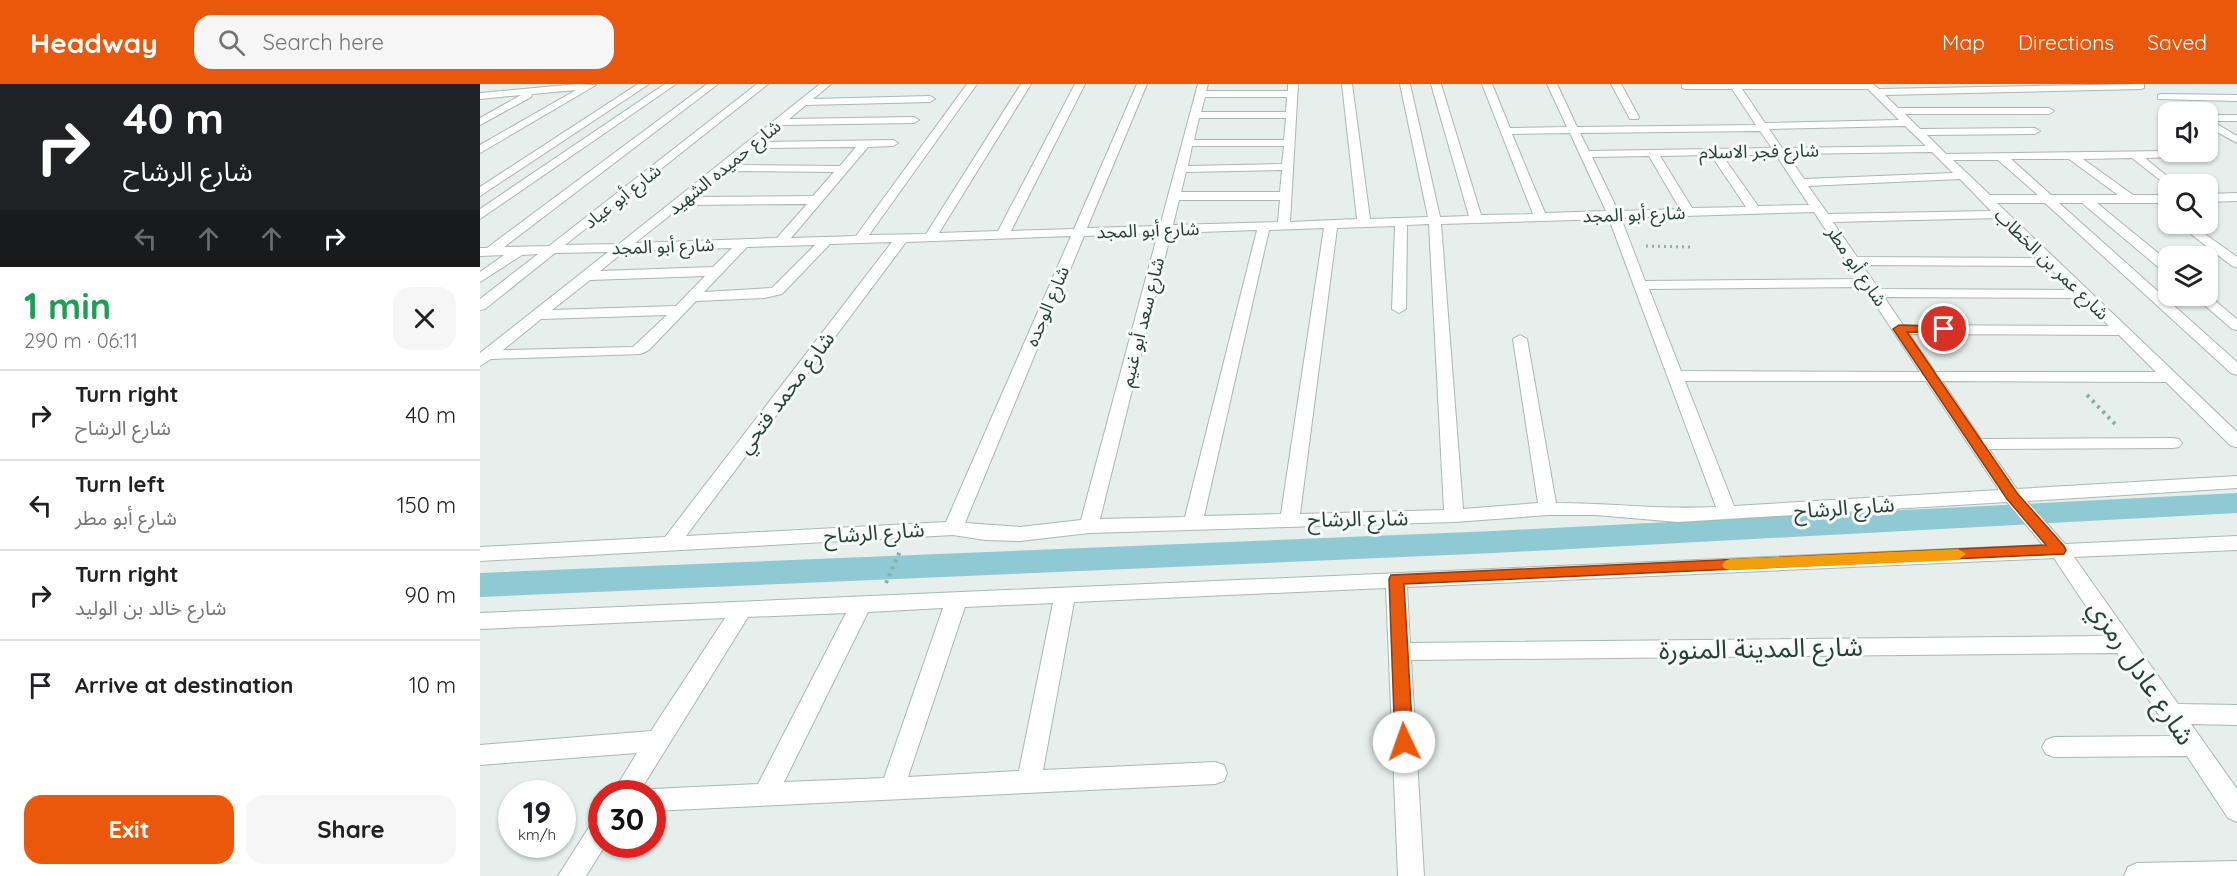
<!DOCTYPE html>
<html lang="en">
<head>
<meta charset="utf-8">
<style>
  :root { --surface:#fff; --page:#f6f6f6; --text:#202124; --muted:#757577; --line:#e0e0e0; --accent:#ea580c }
  body { margin:0; font-family:Quicksand,"Noto Sans Arabic",sans-serif; background:var(--page); color:var(--text); height:100vh; display:flex; flex-direction:column; font-size:22px; white-space:nowrap }
  * { box-sizing:border-box; margin:0 }
  p { font-size:20px; color:var(--muted) }
  .icon { flex:none; width:33px; height:33px; fill:none; stroke:currentColor; stroke-width:2; stroke-linecap:round; stroke-linejoin:round }
  .map { position:relative; flex:1; overflow:hidden }
  .sheet { display:flex; flex-direction:column; background:var(--surface); width:480px }
  .sheet>* { flex:none }
  .guide { background:#202124; color:#fff; overflow:hidden }
  .buttons { position:absolute; left:1678px; top:18px; display:grid; gap:12px }
  .buttons a { display:grid; place-items:center; width:60px; height:60px; border-radius:12px; background:var(--surface); box-shadow:0 2px 4px #0004; font-size:30px }
  .speed { position:absolute; left:18px; top:696px; display:flex; gap:12px; font-size:30px; font-weight:700; text-align:center }
  .speed>* { display:grid; place-content:center; width:78px; height:78px; border-radius:50%; background:var(--surface); box-shadow:0 2px 4px #0004; line-height:1 }
  .speed small { font-size:15px; font-weight:400 }
  .speed .limit { border:9px solid #d22; background:#fff; color:#111 }
  .pin { position:absolute; display:grid; place-items:center; width:51px; height:51px; color:#fff; margin:-26px; border:3px solid #fff; border-radius:50%; box-shadow:0 2px 6px #0007 }
  .me { position:absolute; width:66px; margin:-33px; rotate:357deg; stroke-linejoin:round; filter:drop-shadow(0 0 4px #0008) }
  .turn { display:flex; align-items:center; gap:21px; height:126px; padding:0 24px; font-size:27px }
  .turn .icon { width:78px; height:78px; stroke-width:2.5 }
  .turn b { display:block; font-size:42px; line-height:51px }
  .lanes { display:flex; align-items:center; height:57px; padding:0 24px; background:#0003; justify-content:center; gap:30px; direction:ltr }
  .lanes .off { opacity:.35 }
  .round { display:grid; place-items:center; flex:none; width:63px; height:63px; border-radius:18px; background:var(--page) }
  .headline { display:flex; align-items:center; justify-content:space-between; height:102px; padding:0 24px }
  h1 { font-size:36px; font-weight:800; line-height:45px; color:#1e9e55 }
  .primary-button { display:flex; gap:12px; margin-top:auto; padding:12px 24px }
  .primary-button a { flex:1; height:69px; border-radius:18px; background:var(--accent); color:#fff; font-size:24px; font-weight:800; line-height:69px; text-align:center }
  .primary-button a+a { background:var(--page); color:var(--text) }
  ul { padding:0; list-style:none }
  li { display:flex; align-items:center; gap:18px; height:90px; padding:0 24px; border-top:2px solid var(--line) }
  li div { flex:1 }
  li b { display:block; font-size:22px }
  li em { font-style:normal }
  header { display:flex; align-items:center; gap:36px; box-sizing:border-box; height:84px; padding:0 30px; background:var(--accent); color:#fff }
  header strong { font-size:28px }
  nav { display:flex; gap:33px; margin-inline-start:auto; font-size:21px }
  .search { width:420px; height:54px; background:var(--page); display:flex; align-items:center; gap:15px; box-sizing:border-box; padding:0 21px; border-radius:18px; color:var(--muted); font-size:22px }
  main { display:flex; flex:1; min-height:0 }
  .map>svg:first-child { display:block }
  .lines { fill:none; stroke-linecap:round; stroke-linejoin:round }
  .canal { fill:#8ec9d4; fill-rule:evenodd }
  .street-casing { stroke:#a8b8b2; stroke-width:2 }
  .path-far1 { stroke:#86b3a5; stroke-width:3; stroke-dasharray:2 4; stroke-linecap:butt }
  .path { stroke:#86b3a5; stroke-width:4; stroke-dasharray:3 4.5; stroke-linecap:butt }
  .street { fill:#fff; fill-rule:evenodd }
  .route { fill:#ea580c; stroke:#983908; stroke-width:1.5 }
  .slow { fill:#f59e0b }
  .labels { text-anchor:middle; dominant-baseline:central; stroke-width:6; stroke-linejoin:round; paint-order:stroke }
  .far-street-label { font-size:18px; fill:#24423a; stroke:#f7fbf9 }
  .street-label { font-size:21px; fill:#24423a; stroke:#f7fbf9 }
  .near-street-label { font-size:26px; fill:#24423a; stroke:#f7fbf9 }
</style>
</head>
<body>
<header>
<strong>Headway</strong>
<div class="search"><svg class="icon" aria-label="search" viewBox="0 0 24 24"><circle cx="10" cy="10" r="6"/><path d="M15 15l6 6"/></svg>Search here</div>
<nav><a>Map</a><a>Directions</a><a>Saved</a></nav>
</header>
<main>
<section class="sheet">
<div class="guide">
<div class="turn"><svg class="icon" aria-label="right" viewBox="0 0 24 24"><path d="M7 20v-9h11M14 6l5 5-5 5"/></svg><div><b>40 m</b>شارع الرشاح</div></div>
<div class="lanes"><svg class="icon off" aria-label="left" viewBox="0 0 24 24"><path d="M17 20v-9H6M10 6l-5 5 5 5"/></svg><svg class="icon off" aria-label="ahead" viewBox="0 0 24 24"><path d="M12 20V5M6 11l6-6 6 6"/></svg><svg class="icon off" aria-label="ahead" viewBox="0 0 24 24"><path d="M12 20V5M6 11l6-6 6 6"/></svg><svg class="icon" aria-label="right" viewBox="0 0 24 24"><path d="M7 20v-9h11M14 6l5 5-5 5"/></svg></div>
</div>
<div class="headline"><div><h1>1 min</h1><p>290 m · 06:11</p></div><a class="round"><svg class="icon" aria-label="close" viewBox="0 0 24 24"><path d="M6 6l12 12M18 6L6 18"/></svg></a></div>
<ul>
<li><svg class="icon" aria-label="right" viewBox="0 0 24 24"><path d="M7 20v-9h11M14 6l5 5-5 5"/></svg><div><b>Turn right</b><p>شارع الرشاح</p></div><em>40 m</em></li>
<li><svg class="icon" aria-label="left" viewBox="0 0 24 24"><path d="M17 20v-9H6M10 6l-5 5 5 5"/></svg><div><b>Turn left</b><p>شارع أبو مطر</p></div><em>150 m</em></li>
<li><svg class="icon" aria-label="right" viewBox="0 0 24 24"><path d="M7 20v-9h11M14 6l5 5-5 5"/></svg><div><b>Turn right</b><p>شارع خالد بن الوليد</p></div><em>90 m</em></li>
<li><svg class="icon" aria-label="arrive" viewBox="0 0 24 24"><path d="M6 21V4h12l-3 4 3 4H6"/></svg><div><b>Arrive at destination</b></div><em>10 m</em></li>
</ul>
<div class="primary-button"><a>Exit</a><a>Share</a></div>
</section>
<div class="map">
<svg width="1757" height="792" viewBox="0 0 1757 792">
  <rect width="100%" height="100%" fill="#e6efeb"/>
  <g class="lines">
    <!-- canal -->
    <path class="canal" d="M1757,409V429L1014,469L0,513V489L1014,447Z"/>
    <!-- street casing -->
    <g class="street-casing">
      <path id="street" d="M97,0L116,1L0,69V61L96,6L52,10L51,13L0,41V34L41,11L0,15V9Z
        M158,0H169L0,112V103Z
        M185,0H196L0,135V125Z
        M227,0H238L24,163L69,162L277,0H288L85,161L139,160L340,0H351L333,15L450,12L455,15L450,18L326,21L309,35L434,33L439,36L434,39L301,41L281,58L413,56L418,59L413,62L388,63L311,154L376,152L487,0H497L389,151L446,150L541,0H551L459,149L518,147L595,0H605L531,147L594,145L657,0H667L607,144L680,142L718,0H728L726,7H808V0H818L810,138L877,135L862,0H872L890,135L948,133L920,0H930L960,133L989,132L951,0H961L1001,131L1053,130L1002,0H1012L1030,44L1087,43L1067,0H1077L1097,43L1276,41L1252,5H1205L1202,4V0H1393L1399,5L1664,0V4L1661,5L1405,11L1418,24H1569L1574,27L1569,30H1425L1440,45L1555,44L1560,47L1555,50L1447,51L1466,70L1689,67L1704,68L1706,70L1701,73L1665,74L1694,98L1695,100H1689V103L1652,74L1603,75L1653,111H1689V119H1617L1689,178V189L1684,188L1602,119H1579L1757,278V291L1751,289L1565,119H1517L1757,348V363L1751,362L1686,298L1462,297L1501,355L1693,354L1699,355L1702,359L1699,363L1693,364L1509,365L1537,405L1757,392V404L1547,417L1585,460L1757,452V466L1594,473L1698,620L1757,621V641L1711,640L1757,705V738L1748,734L1707,672L1574,673L1566,670L1562,663L1566,656L1574,653L1693,652L1637,569L931,576L944,792H918L906,504L594,518L563,686L735,678L744,681L747,689L744,697L735,700L172,727V710H163L172,705L278,700L366,529L268,533L158,710H132L157,669L0,681V661L171,647L245,534L0,545V529L1563,461L1527,418L1198,438L1116,431H1068L974,438L609,449L540,457L505,456L473,451L0,477V463L185,453L412,158L350,160L302,210L284,214L216,217L169,266L161,270L11,275L0,282V269L128,168L75,169L5,225L0,226V215L58,170L42,171L0,198V188L24,171L0,172V164H7ZM1262,5H1388L1419,36L1285,39ZM725,13H807L806,28H721ZM719,34H806L804,56H714ZM1425,42L1446,62L1302,64L1289,45ZM1280,47L1292,64L1109,67L1100,49ZM1090,49L1126,127L1065,129L1032,50ZM712,62H804L802,80L708,82ZM376,63L360,82L252,81L272,64ZM1452,68L1473,89L1324,95L1307,70ZM1231,71L1266,123L1212,124L1180,72ZM1242,71H1296L1329,121L1278,122ZM1169,72L1200,125L1138,127L1112,73ZM1531,75H1589L1638,111H1571ZM1473,76H1518L1558,111H1510ZM802,86L800,108H701L706,88ZM244,87L354,88L333,112L212,113ZM1480,95L1511,127L1348,130L1328,102ZM699,116H800L798,138L693,141ZM327,120L297,154L155,159L203,121ZM1334,128L1378,195L1165,197L1141,134ZM1519,134L1560,174L1377,173L1353,138ZM1129,135L1236,423C1183,426 1130,419 1076,419L1047,255L1040,251L1033,255L1058,419L983,425L961,140ZM949,140L964,426L820,430L857,144L915,142L912,225L919,229L926,225L927,141ZM844,144L801,430L724,432L789,146ZM777,146L705,433L620,435L691,149ZM678,149L601,436L540,443L485,439L604,152ZM591,152L466,438L206,452L426,158ZM335,161L292,204L224,208L267,163ZM252,164L233,183L120,187L145,167ZM1382,181L1568,182L1592,206L1399,205ZM225,192L196,222L72,226L110,196ZM1384,203L1440,288L1201,287L1169,205ZM1404,213L1601,214L1629,242L1423,241ZM187,231L153,263L23,266L61,235ZM1429,250L1639,251L1676,288H1455ZM1205,297H1446L1519,406L1254,422ZM1574,474L1626,552L930,559L927,503ZM573,519L539,687L428,693L485,523ZM463,524L404,694L304,698L388,528Z
        M1131,0H1141L1159,33L1158,35H1150Z
        M1681,10L1757,11V17L1678,15V11Z
        M1728,31H1757V37H1732L1757,52V59L1728,43Z
        M1757,109V117L1728,118V110Z
        M1698,140H1711L1757,173V183L1752,182Z
        M1728,211L1757,235V246L1752,245L1714,212Z
        M122,733V760H126L106,792H78L113,737Z
        M1757,777V792H1644L1648,783L1657,779Z"/>
    </g>
    <!-- path-far1 -->
    <path class="path-far1" d="M1166,162L1212,163"/>
    <!-- path -->
    <path class="path" d="M1607,311L1635,340
      M406,499L420,467"/>
    <!-- street -->
    <use href="#street" class="street"/>
  </g>
  <!-- route -->
  <path class="route" d="M1419,241L1468,243V248L1464,249L1427,248L1537,409L1584,462L1586,466L1584,470L924,500L933,658L931,663L924,665L918,663L915,658L909,495L911,491L1566,461L1527,415L1413,245Z"/>
  <!-- slow -->
  <path class="slow" d="M1478,465L1486,470L1478,476L1250,486L1245,485L1242,481L1245,477L1250,475Z"/>
  <g class="labels">
    <!-- far-street labels -->
    <g class="far-street-label">
      <text transform="translate(1279 67) rotate(-1)">شارع فجر الاسلام</text>
      <text transform="translate(244 83) rotate(-39)">شارع حميده الشهيد</text>
      <text transform="translate(142 112) rotate(-38)">شارع أبو عياد</text>
      <text transform="translate(1154 130) rotate(-2)">شارع أبو المجد</text>
      <text transform="translate(668 146) rotate(-2)">شارع أبو المجد</text>
      <text transform="translate(183 162) rotate(-2)">شارع أبو المجد</text>
      <text transform="translate(1572 180) rotate(44)">شارع عمر بن الخطاب</text>
      <text transform="translate(1377 182) rotate(56)">شارع أبو مطر</text>
      <text transform="translate(567 222) rotate(-67)">شارع الوحده</text>
      <text transform="translate(662 238) rotate(-76)">شارع سعد أبو غنيم</text>
    </g>
    <!-- street labels -->
    <g class="street-label">
      <text transform="translate(305 308) rotate(-53)">شارع محمد فتحي</text>
      <text transform="translate(1364 423) rotate(-4)">شارع الرشاح</text>
      <text transform="translate(878 434) rotate(-1)">شارع الرشاح</text>
      <text transform="translate(394 448) rotate(-4)">شارع الرشاح</text>
    </g>
    <!-- near-street labels -->
    <g class="near-street-label">
      <text transform="translate(1281 564) rotate(-1)">شارع المدينة المنورة</text>
      <text transform="translate(1662 588) rotate(56)">شارع عادل رمزي</text>
    </g>
  </g>
</svg>
<div class="buttons">
<a><svg class="icon" aria-label="sound" viewBox="0 0 24 24"><path d="M4 9h4l5-4v14l-5-4H4zM17 9q2 3 0 6"/></svg></a>
<a><svg class="icon" aria-label="search" viewBox="0 0 24 24"><circle cx="10" cy="10" r="6"/><path d="M15 15l6 6"/></svg></a>
<a><svg class="icon" aria-label="layers" viewBox="0 0 24 24"><path d="M12 4l9 5-9 5-9-5zM3 14l9 5 9-5"/></svg></a>
</div>
<div class="speed"><div>19<small>km/h</small></div><div class="limit">30</div></div>
<div class="pin" style="left:1464px;top:245px;background:#d93025"><svg class="icon" aria-label="arrive" viewBox="0 0 24 24"><path d="M6 21V4h12l-3 4 3 4H6"/></svg></div>
<svg class="me" style="left:924px;top:658px" viewBox="-20 -20 40 40"><circle r="19" fill="#fff"/><path d="M0-13L10 11 0 6-10 11z" fill="#ea580c"/></svg>
</div>
</main>
</body>
</html>
